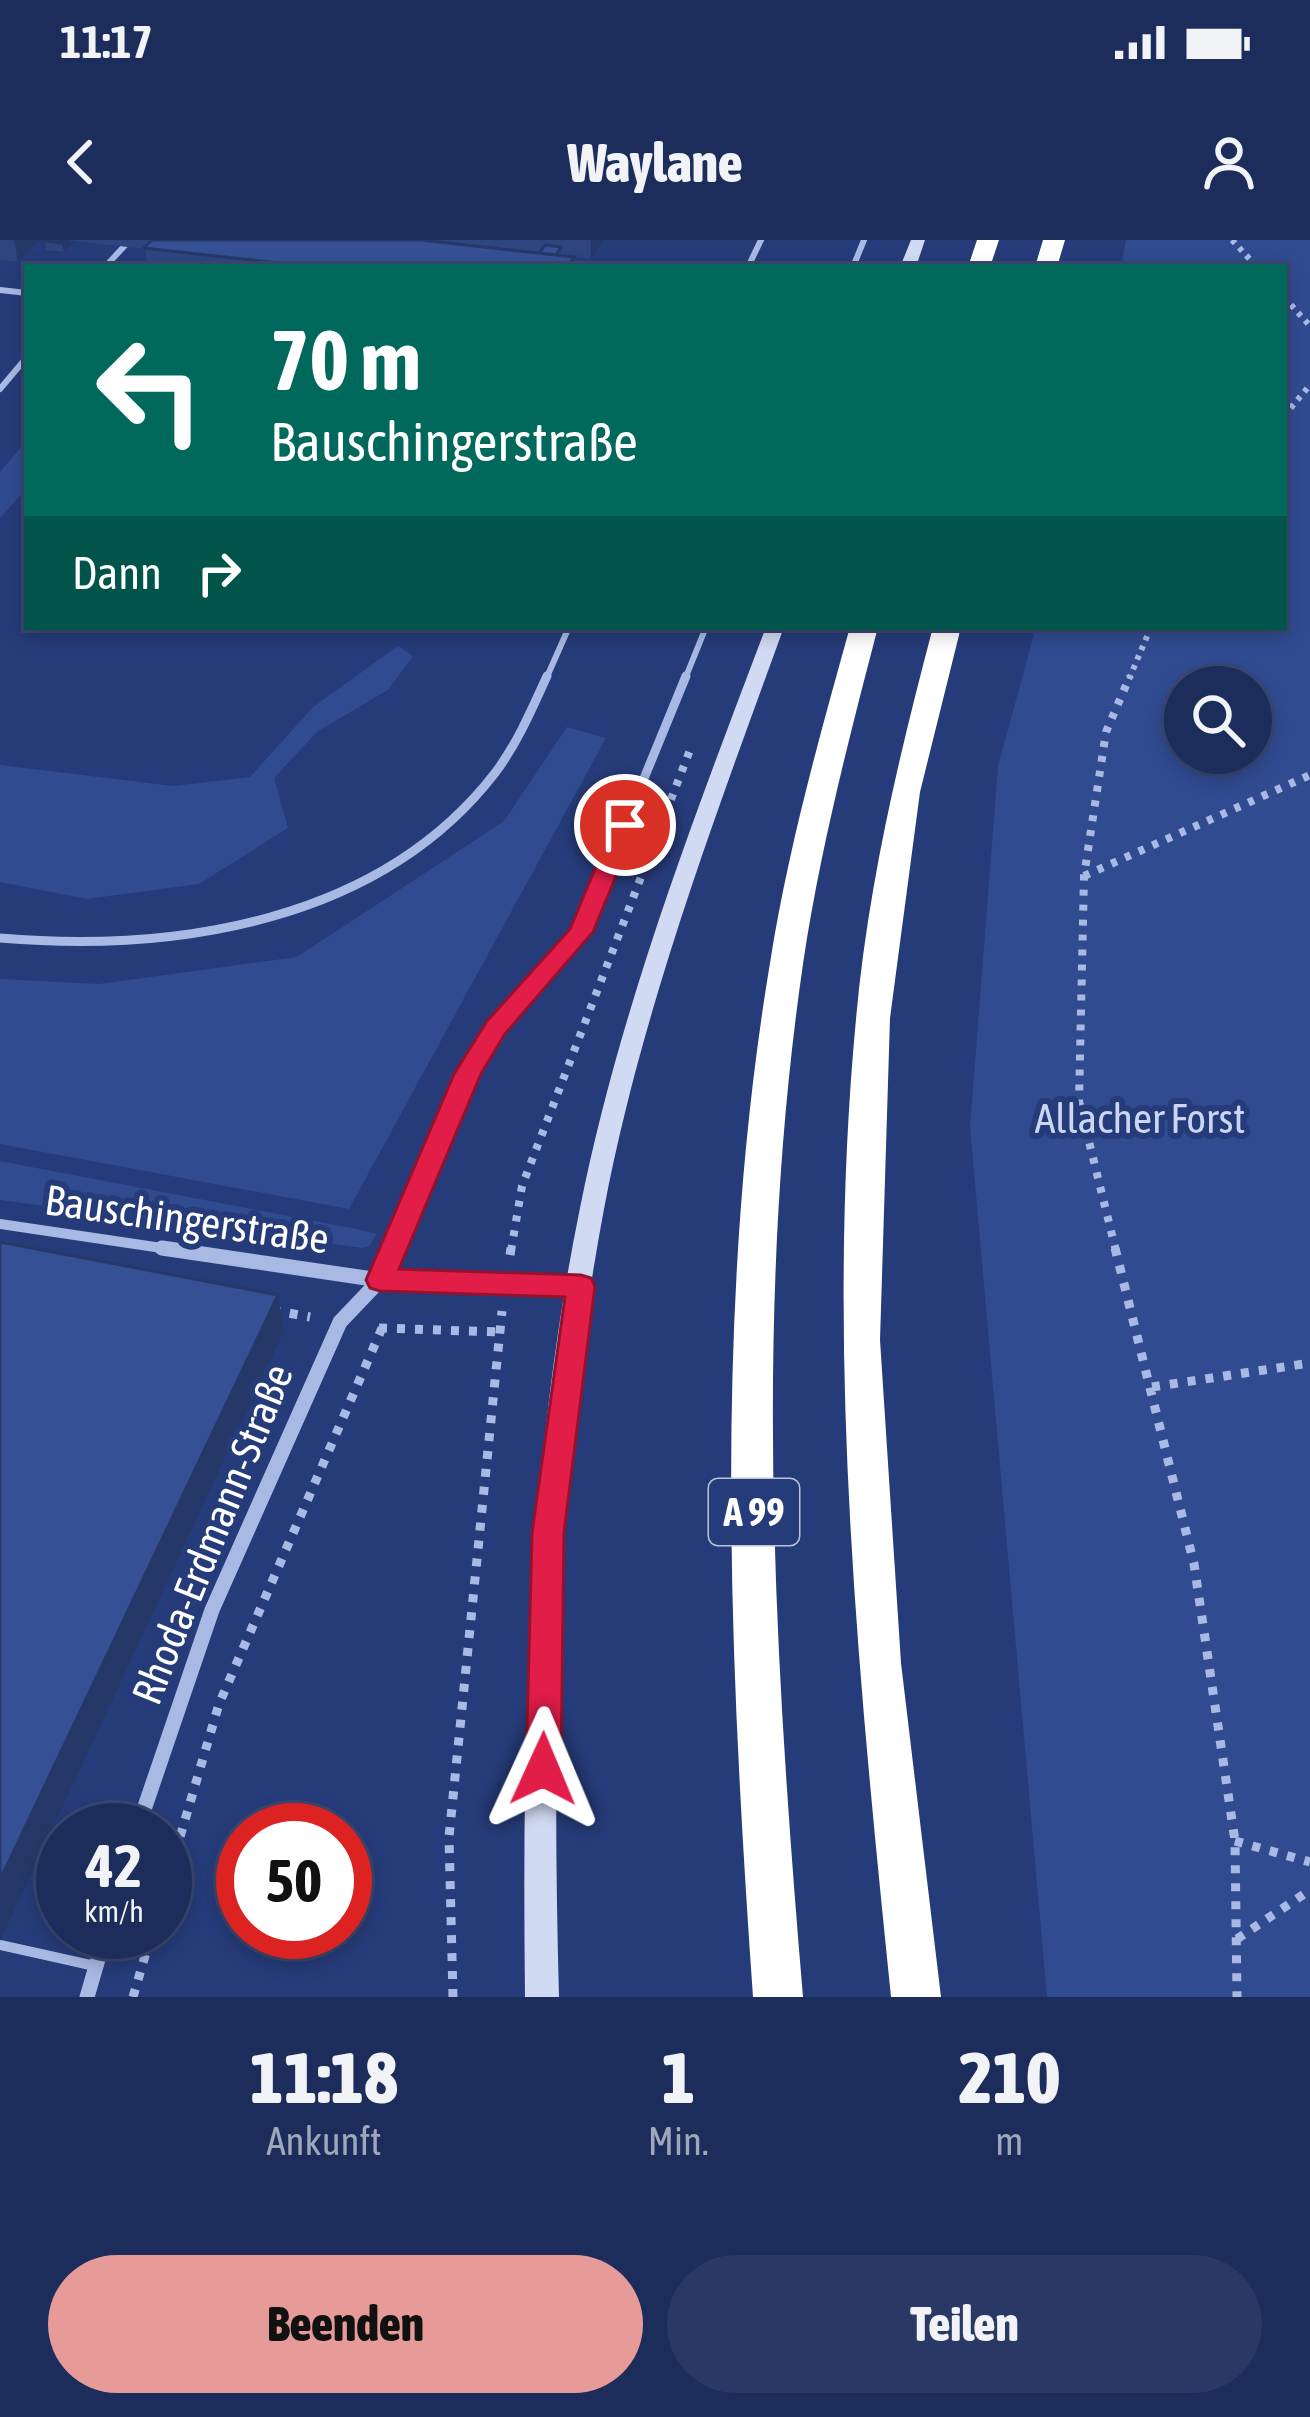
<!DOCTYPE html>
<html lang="de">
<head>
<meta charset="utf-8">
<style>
  :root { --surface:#1c2c5b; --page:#293864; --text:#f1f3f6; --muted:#a0a7bb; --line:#3a4871; --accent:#e69b98 }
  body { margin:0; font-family:"Asap Condensed",sans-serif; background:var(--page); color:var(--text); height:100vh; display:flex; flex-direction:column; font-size:45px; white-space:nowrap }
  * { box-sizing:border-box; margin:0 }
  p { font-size:39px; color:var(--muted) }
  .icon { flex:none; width:66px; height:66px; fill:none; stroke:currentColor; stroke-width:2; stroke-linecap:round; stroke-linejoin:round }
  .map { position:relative; height:1757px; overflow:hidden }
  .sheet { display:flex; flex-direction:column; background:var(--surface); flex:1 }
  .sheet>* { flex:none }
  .banner { position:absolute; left:24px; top:24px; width:1263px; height:366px; border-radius:0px; box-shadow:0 6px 18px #0003,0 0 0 3px var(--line); background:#00695c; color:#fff; overflow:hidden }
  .fabs { position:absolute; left:1164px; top:426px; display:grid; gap:24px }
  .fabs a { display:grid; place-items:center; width:108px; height:108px; border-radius:50%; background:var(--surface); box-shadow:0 6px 18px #0003,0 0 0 3px var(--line); font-size:60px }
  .speed { position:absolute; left:36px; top:1563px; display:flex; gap:24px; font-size:60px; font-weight:700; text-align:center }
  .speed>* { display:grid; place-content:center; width:156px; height:156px; border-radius:50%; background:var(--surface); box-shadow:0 6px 18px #0003,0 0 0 3px var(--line); line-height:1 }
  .speed small { font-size:30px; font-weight:400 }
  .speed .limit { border:18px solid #d22; background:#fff; color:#111 }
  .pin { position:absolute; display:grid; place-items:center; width:102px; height:102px; color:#fff; margin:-51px; border:6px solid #fff; border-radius:50%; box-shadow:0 3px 12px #0007 }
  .me { position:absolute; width:132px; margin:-66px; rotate:1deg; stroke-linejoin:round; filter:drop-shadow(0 0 9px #0008) }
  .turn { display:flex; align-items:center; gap:42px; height:252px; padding:0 48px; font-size:54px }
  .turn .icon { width:156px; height:156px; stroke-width:2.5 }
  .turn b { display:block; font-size:84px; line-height:102px }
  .then { display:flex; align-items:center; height:114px; padding:0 48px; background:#0003; gap:24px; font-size:45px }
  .eta { display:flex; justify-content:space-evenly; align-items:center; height:204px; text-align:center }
  .eta b { font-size:72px; font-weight:800; line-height:84px }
  .button { display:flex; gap:24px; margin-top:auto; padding:24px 48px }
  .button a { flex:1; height:138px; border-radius:72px; background:var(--accent); color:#111; font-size:48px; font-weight:800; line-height:138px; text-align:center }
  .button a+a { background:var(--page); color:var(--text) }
  .status { display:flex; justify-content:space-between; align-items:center; height:84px; padding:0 60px; background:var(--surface); direction:ltr }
  .status svg { height:33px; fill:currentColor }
  header { display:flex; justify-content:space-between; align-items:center; height:156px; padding:0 48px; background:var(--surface); font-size:54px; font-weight:800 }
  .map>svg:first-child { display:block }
  .green { fill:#304b90; fill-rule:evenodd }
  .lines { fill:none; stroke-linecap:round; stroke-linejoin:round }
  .path-far2 { stroke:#a8b9e3; stroke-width:6; stroke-dasharray:4.5 6; stroke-linecap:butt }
  .path-far1 { stroke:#a8b9e3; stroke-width:8; stroke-dasharray:6 9; stroke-linecap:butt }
  .path { stroke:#a8b9e3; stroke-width:9; stroke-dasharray:8 10; stroke-linecap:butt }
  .lane-far2 { stroke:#a8b9e3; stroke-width:6 }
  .lane-far1 { stroke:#a8b9e3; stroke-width:9 }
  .lane { stroke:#a8b9e3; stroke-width:10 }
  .street-far1 { stroke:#a8b9e3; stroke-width:10 }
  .street { stroke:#a8b9e3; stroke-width:15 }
  .secondary { fill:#d1daf3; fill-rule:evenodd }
  .highway { fill:#fff; fill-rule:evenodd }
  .wall { fill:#2e4580 }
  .shaded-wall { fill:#263868 }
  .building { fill:#365095; stroke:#263868; stroke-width:3 }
  .route { fill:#e11d48; stroke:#92132f; stroke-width:3 }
  .labels { text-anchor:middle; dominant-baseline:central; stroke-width:12; stroke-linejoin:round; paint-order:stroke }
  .shield { fill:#263b79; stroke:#bec4d7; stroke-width:3 }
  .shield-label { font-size:39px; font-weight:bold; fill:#fff }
  .park-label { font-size:42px; fill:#cad6f3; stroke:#263b79 }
  .street-label { font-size:42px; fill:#fff; stroke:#263b79 }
</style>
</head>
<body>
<div class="status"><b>11:17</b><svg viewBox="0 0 49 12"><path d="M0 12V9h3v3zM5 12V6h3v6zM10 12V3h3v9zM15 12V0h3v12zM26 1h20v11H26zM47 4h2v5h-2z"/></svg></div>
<header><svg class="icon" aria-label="back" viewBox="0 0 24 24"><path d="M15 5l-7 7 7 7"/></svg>Waylane<svg class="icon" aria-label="person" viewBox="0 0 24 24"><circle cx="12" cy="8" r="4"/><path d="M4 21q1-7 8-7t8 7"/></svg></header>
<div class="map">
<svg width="1310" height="1757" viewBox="0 0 1310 1757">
  <rect width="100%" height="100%" fill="#263b79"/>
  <!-- green -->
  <path class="green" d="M1126,0H1310V1757H1047L970,887L998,526L1036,387H1284V27H1121ZM1185,447H1251V513H1185Z
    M27,200V248L0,278V232Z
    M398,406L413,416L388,450L318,491L274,538L288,588L199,644L87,659L0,642V525L173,546L250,537L313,467Z
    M567,487L606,498L349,969L0,904V739L99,744L297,717L504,581Z
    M0,921L357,989L377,994L369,1006L362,1008L0,960Z"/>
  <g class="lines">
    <!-- path-far2 -->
    <path class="path-far2" d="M1232,0L1257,27
      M1284,57L1310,86
      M1284,176L1310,145
      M1129,439L1151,387"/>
    <!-- path-far1 -->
    <path class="path-far1" d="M1084,636L1310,535
      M511,1011L522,946L690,510
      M1116,1011L1079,861L1084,636L1106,492L1130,436"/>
    <!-- path -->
    <path class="path" d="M1115,1008L1194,1324L1235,1601L1237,1757
      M510,1015L511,1008
      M272,1070L310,1077
      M379,1088L500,1092
      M1152,1147L1310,1123
      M1235,1601L1310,1622
      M165,1648L219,1464L382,1088
      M1237,1699L1310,1650
      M133,1757L152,1692
      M453,1757L449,1597L502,1071"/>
    <!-- lane-far2 -->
    <path class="lane-far2" d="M105,27L130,0
      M748,27L761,0
      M853,27L864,0
      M0,50L27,53
      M0,149L27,117
      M546,439L569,387
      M685,439L706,387"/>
    <!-- lane-far1 -->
    <path class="lane-far1" d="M0,698C176,713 380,682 495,533C517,504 532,469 547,436
      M392,1011L468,834L496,788L581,692L686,436"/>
    <!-- lane -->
    <path class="lane" d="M380,1040L394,1008
      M0,1705L95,1726"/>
    <!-- street-far1 -->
    <path class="street-far1" d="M0,984L182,1011"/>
    <!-- street -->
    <path class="street" d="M162,1008L380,1040L580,1046
      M137,1590L212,1370L340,1082L380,1040
      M87,1757L106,1692"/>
    <!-- secondary -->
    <path class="secondary" d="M911,0H925L916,27H900Z
      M766,387H784C715,577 642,769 604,969C555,1228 552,1494 559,1757H525C522,1493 527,1227 580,968C620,768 694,577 766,387Z"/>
    <!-- highway -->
    <path class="highway" d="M977,0H999L990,27H968Z
      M1043,0H1065L1057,27H1035Z
      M850,387H878C849,498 820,610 803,724C753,1067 774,1413 803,1757H753C729,1413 713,1065 770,723C788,609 819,498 850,387Z
      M933,387H961L920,552L890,778L880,1100L901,1423L941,1757H891C858,1432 825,1106 856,779C868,645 899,516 933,387Z"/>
  </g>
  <!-- wall -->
  <path class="wall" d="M0,0H40L18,22L0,20Z
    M46,0H603L591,19L561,15L574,17L575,27H148L145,9L75,1L64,12L46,10Z"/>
  <!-- shaded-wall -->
  <path class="shaded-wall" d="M14,0H40L18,22Z
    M66,0L75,1L64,12L62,3Z
    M591,0H603L591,19Z
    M278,1055L284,1091L0,1701V1640Z"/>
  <!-- building -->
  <path class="building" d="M46,0H66L62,3L45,1Z
    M152,0H421L574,17L568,27H314L144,8Z
    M545,5L561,7L556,15L539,13Z
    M0,1002L278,1055L0,1640Z"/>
  <!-- route -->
  <path class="route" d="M625,578L637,585L593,692L505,794L481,834L399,1029L581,1035L591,1038L595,1046L564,1293L561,1529L556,1541L543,1545L531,1541L526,1529L532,1293L565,1057L380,1051L370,1048L366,1040L454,834L487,781L570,689L613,585Z"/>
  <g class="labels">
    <!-- shield labels -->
    <rect class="shield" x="709" y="1239" width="90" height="66" rx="9"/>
    <g class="shield-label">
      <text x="754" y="1272">A 99</text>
    </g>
    <!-- park labels -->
    <g class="park-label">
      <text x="1140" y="878">Allacher Forst</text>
    </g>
    <!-- street labels -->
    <g class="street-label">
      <text transform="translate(187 979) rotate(8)">Bauschingerstraße</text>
      <text transform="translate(212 1294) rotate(-68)">Rhoda-Erdmann-Straße</text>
    </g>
  </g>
</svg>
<div class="fabs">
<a><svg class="icon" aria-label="search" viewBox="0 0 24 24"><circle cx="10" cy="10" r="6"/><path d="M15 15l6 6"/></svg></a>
</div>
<div class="speed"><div>42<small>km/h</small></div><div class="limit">50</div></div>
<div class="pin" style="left:625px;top:585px;background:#d93025"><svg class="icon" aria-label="arrive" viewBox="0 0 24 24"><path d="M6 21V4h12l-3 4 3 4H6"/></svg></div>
<svg class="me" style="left:543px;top:1529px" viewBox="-20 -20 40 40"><path d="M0-17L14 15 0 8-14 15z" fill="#e11d48" stroke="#fff" stroke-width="4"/></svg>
<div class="banner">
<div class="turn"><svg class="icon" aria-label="left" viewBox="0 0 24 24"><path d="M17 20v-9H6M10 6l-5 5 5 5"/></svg><div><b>70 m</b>Bauschingerstraße</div></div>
<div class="then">Dann<svg class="icon" aria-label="right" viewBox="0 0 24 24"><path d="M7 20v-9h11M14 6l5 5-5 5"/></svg></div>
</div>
</div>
<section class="sheet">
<div class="eta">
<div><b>11:18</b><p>Ankunft</p></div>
<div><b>1</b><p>Min.</p></div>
<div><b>210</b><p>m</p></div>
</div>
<div class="button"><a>Beenden</a><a>Teilen</a></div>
</section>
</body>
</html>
